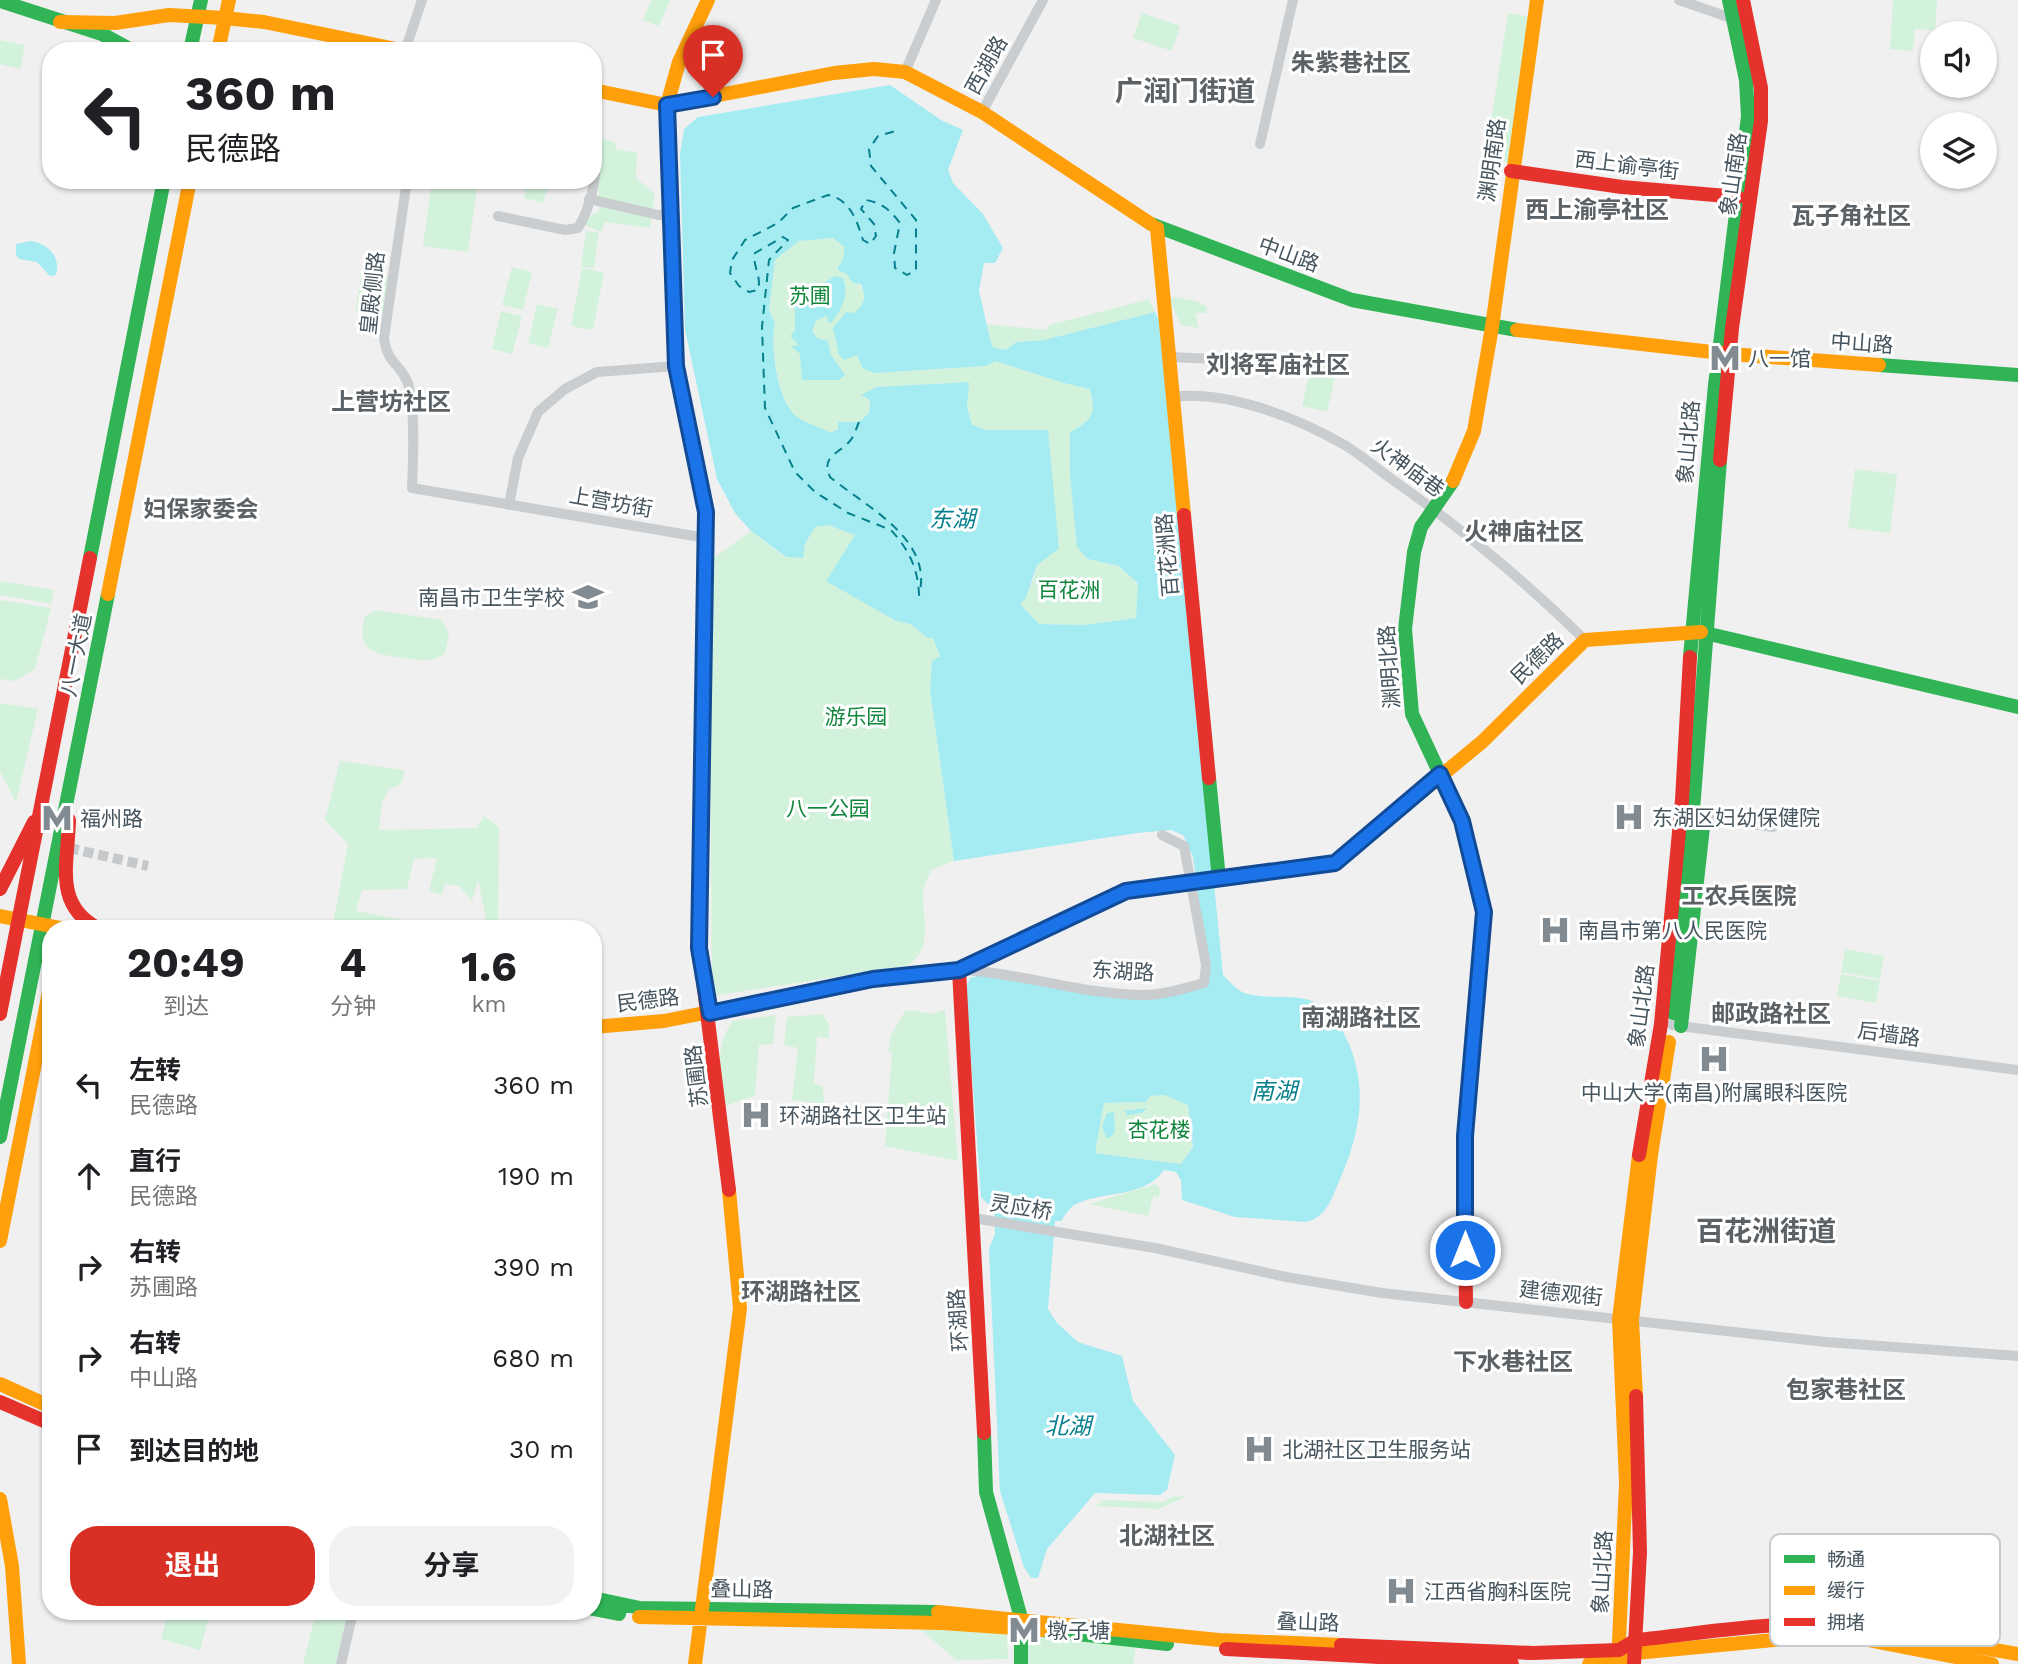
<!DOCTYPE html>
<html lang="zh">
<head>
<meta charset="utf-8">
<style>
  :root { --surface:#fff; --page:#f2f2f2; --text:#202124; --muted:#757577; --accent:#d93025 }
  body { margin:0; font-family:"Work Sans","Noto Sans SC",sans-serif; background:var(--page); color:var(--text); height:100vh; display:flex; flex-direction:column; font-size:26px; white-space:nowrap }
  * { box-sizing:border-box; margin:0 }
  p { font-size:23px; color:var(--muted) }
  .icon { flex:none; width:38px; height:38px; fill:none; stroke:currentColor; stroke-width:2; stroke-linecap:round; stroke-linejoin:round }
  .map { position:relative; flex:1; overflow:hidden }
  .side { position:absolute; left:42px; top:920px; width:560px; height:700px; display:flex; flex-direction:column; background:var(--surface); border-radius:28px; box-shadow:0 2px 5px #0004 }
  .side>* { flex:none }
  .top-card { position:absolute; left:42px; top:42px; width:560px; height:147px; border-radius:28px; box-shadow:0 2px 5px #0004; background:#fff; color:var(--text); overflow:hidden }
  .controls { position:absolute; left:1920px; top:21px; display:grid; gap:14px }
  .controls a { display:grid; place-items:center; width:77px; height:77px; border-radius:50%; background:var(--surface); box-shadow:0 2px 5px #0004; font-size:35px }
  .pin { position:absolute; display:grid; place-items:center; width:60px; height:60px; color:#fff; margin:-72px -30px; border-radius:50% 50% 50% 0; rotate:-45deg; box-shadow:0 0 7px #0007 }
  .pin .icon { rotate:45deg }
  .me { position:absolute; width:77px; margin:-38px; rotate:0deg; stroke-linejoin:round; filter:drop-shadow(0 0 5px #0008) }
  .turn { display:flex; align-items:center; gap:24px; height:147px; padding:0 28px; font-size:32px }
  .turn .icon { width:91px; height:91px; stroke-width:2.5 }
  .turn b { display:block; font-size:49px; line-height:60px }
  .eta { display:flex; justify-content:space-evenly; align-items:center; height:119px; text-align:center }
  .eta b { font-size:42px; font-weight:700; line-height:49px }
  .primary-button { display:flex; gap:14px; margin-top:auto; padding:14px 28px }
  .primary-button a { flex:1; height:80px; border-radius:28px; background:var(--accent); color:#fff; font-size:28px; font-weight:700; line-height:80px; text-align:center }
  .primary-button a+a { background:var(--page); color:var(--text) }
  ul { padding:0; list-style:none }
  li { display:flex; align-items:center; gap:21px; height:91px; padding:0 28px }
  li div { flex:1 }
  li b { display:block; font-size:26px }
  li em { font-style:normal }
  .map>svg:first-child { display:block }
  .green { fill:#d3f2db }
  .water { fill:#a5ebf2; fill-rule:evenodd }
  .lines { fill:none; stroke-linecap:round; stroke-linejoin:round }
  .ferry { stroke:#05808d; stroke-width:2; stroke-dasharray:9 7; stroke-linecap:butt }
  .street-tunnel { stroke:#c6c9cc; stroke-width:10; stroke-dasharray:10 5; stroke-linecap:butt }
  .street { stroke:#c9cdcf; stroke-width:10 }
  .fast { stroke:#30b455; stroke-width:14 }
  .slow { stroke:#ff9f0a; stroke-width:14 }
  .jam { stroke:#e5322d; stroke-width:14 }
  .route-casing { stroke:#114b97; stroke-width:18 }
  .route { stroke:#1a73e8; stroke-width:12 }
  .labels { text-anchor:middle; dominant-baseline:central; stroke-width:6; stroke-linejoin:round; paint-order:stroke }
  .street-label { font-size:21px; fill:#46555e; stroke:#fff }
  .park-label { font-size:21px; fill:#10863d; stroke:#fff }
  .poi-label { font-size:21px; fill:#46555e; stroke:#fff; text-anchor:start }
  .neighbourhood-label { font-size:23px; font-weight:bold; fill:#5b6165; stroke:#fff }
  .water-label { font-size:23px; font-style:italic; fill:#05808d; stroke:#fff }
  .quarter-label { font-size:24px; font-weight:bold; fill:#5b6165; stroke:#fff }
  .district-label { font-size:28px; font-weight:bold; fill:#5b6165; stroke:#fff }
  .key { fill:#fff; stroke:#c8cccf; stroke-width:2 }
  .key-label { font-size:19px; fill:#46555e }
</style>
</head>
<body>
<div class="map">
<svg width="2018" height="1664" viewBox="0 0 2018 1664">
  <rect width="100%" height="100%" fill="#f1f0f0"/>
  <!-- green -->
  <path class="green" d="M651,0H670L659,26L643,20Z
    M1893,0H1937L1935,30L1915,29L1913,51L1890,49Z
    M1142,13L1180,26L1172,51L1133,38Z
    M1508,13L1531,17L1508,163L1485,159Z
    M0,40L25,45L20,69L0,64Z
    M593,136L615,142L616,149L637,153L636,178L655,194L650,228L605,222L601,232L584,225L589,217L599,211L598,171L593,154Z
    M432,180H478L468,252L423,246Z
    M513,180L547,189L543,203L524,198L526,190L511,186Z
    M586,231L599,232L594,268L581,267Z
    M833,238L844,247L847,274C882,298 857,310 835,332L836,344L857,355L876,373L986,366L995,361L1064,383L1090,388C1096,414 1093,420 1070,433L1088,559L1119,566L1138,585L1137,618L1084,625L1039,624L1020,604L1034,578L1037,565L1047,430H987L972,425L967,407L968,382L876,387L861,395L870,400L869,413L859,422H838L839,428L830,433C819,427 806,424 796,416C778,402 770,344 775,323L769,310L775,260L799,241Z
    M512,267L532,272L523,310L502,305Z
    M582,268L604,273L593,330L571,326Z
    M361,273L392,278L387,315L356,311Z
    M1173,297L1197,301L1207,307L1206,313H1195L1199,328L1181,325L1170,301Z
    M1149,299L1155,312L1044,340L1016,342L1006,350L992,347L987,324L1045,330L1050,325Z
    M537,304L558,309L548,348L528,343Z
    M501,311L522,316L512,354L492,349Z
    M1314,353L1339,359L1327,412L1302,406Z
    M1855,469L1897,474L1890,533L1848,528Z
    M828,525L856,535L827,580L896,621L910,624L928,638L933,637L940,649L930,691L954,861L931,870C928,877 924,885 923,892C922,920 935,947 907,966L712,996L709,561L751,531L785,557L805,544L815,527Z
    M0,581L54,590L51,604L0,595Z
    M0,600L51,608L35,669L15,681L0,679Z
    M376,610L442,620L449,635L445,653C432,664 419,660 403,658C373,654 355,651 365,616Z
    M0,703L38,709L16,802L0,772Z
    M340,761L404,770C403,783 402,786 389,789L382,803L379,830L477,828L484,816L499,827L498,929H488L478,879L472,901L459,886L445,884L442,895L429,891L437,858L414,859L407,889L362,890L356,911L403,920L401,929H332L348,844L325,820Z
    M1845,949L1884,956L1880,979L1841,972Z
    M1841,974L1880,981L1876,1003L1837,996Z
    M913,1010L930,1014L945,1010L958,1161L885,1146L892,1052L888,1051L891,1035L905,1011Z
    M822,1014L829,1024V1039L817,1036L814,1083L823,1086L824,1104L792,1100L798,1048L784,1045L787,1017Z
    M776,1015L773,1044L759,1045L755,1096L724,1106C720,1074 714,1050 732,1021Z
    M1164,1095L1188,1105L1193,1147L1181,1164L1094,1153L1104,1103L1146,1102L1150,1096Z
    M1156,1184L1160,1189L1159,1197L1153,1196L1148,1216L1089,1204Z
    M1187,1496L1159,1509L1096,1506L1103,1500L1164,1502L1171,1497Z
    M168,1612H210L200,1650L161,1639Z
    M316,1612H348L336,1664H303Z
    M1007,1629L1008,1659L956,1660L921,1630Z
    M1027,1633L1136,1646L1133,1664H1025Z"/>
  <!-- water -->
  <path class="water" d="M890,85L941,120L963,130L948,170L953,183L983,214L1003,248L995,263H984L979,291L992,347L1006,350L1016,342L1044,340L1155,312L1159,320L1223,975C1230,982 1238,992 1248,994C1275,1001 1303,990 1326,1009C1337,1018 1343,1032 1349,1044C1368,1091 1360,1133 1340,1179C1332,1198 1327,1217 1306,1222L1235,1217L1182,1200L1181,1180L1176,1172L1164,1170C1143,1199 1106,1190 1076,1204C1070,1207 1065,1215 1061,1221H1055L1048,1309L1057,1323L1078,1342L1122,1356L1133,1401L1175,1455L1167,1490L1160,1495L1095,1493L1047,1549L1038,1578H1031L1024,1567L1000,1491L989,1249L995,1234L994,1210L981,1197L966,988L970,978L987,973L1094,993L1188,992L1208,975L1193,857L1183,835L1171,830L1137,833L954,861L930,691L932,661L940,656L933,638H928L910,624L896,621L826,581L855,535L828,525L815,527L805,544L803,558L786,557L751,531L735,513L717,479L685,330L680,154L684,129L698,117ZM833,238L844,247V257L837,270L847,274L853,283L861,284C866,297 866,303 854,313L846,312L833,328L839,355L844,360L857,355L863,369L876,373L986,366L995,361L1064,383L1090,389C1096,414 1093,420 1070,432V475L1077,547L1088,559L1119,566L1138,584L1136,618L1084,625L1039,624L1020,604L1026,598L1037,565L1059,548L1048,430H987L972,425L967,407L969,382L876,387L861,395L870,400L869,413L859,422H838V429L830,433C819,426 806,424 796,416C777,401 770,344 775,323L769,310L775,260L799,241ZM1164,1095L1188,1105L1193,1147L1181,1164L1095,1153L1104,1103L1146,1102L1150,1096Z
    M31,241C48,244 61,256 56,275L50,276L37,262L19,259L16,255V244Z
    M835,276L843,278C850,295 841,311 830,324L826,316L816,321L812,331L817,338L828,341L831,355L845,375L839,380H802L800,354L791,346L799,345L790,336L795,331V300C808,289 821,286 835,276Z
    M1147,1108L1142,1113L1127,1115L1125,1111L1114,1112L1115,1131L1110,1138L1106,1137L1102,1127L1107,1113Z"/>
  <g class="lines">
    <!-- ferry -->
    <path class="ferry" d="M859,422C856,429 854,437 849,442C837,455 821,456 830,477C866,507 934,539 919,595C918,568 909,550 891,530L848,513L815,492L795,472L765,408L762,327L769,260L788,240L783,237L755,253C752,267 762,275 758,290L749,292L739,286L730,273L732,260L745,240L778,223L793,208L828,195C850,199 857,221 863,240L870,244L876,236L874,224L861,209L866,200C882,203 890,210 900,223L894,253L895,268L907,275L916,270V220L871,166L869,149L878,136L899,130"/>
    <!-- street-tunnel -->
    <path class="street-tunnel" d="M69,848L148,866"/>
    <!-- street -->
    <path class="street" d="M1679,0L1734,19
      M405,51L422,0
      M905,72L936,0
      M982,112L1043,0
      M1260,144L1293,0
      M407,180L384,338C388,365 398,361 407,381C416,403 413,463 412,488L706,538
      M589,199L658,215L669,214
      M498,216L565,230L578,228C589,210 599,177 593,157
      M1169,357L1216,359
      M1173,397C1226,390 1295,417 1341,443C1359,453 1376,468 1393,480C1461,528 1526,582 1585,640
      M509,505L518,458L538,412L565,389L597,372L676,366
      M1697,817L1773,827
      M962,970C1024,973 1083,995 1145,995C1165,995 1185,988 1204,983L1206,965L1184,846L1162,835
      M1672,1025L2018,1070
      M973,1218L1155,1248L1286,1277L1382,1293L1826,1342L2018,1356
      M341,1664L353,1612"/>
    <!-- fast -->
    <path class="fast" d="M0,1L102,34L133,51
      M190,51L201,0
      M1151,224L1352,300L1517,330
      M671,252L676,366L706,512L704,607
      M1879,365L2018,375
      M1453,481L1421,527L1414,552L1405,629L1412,714L1462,821L1484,912L1478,988
      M90,558L164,180
      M1701,632L2018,707
      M1690,657L1715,385L1748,116L1746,80L1729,0
      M1209,778L1219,879
      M880,978L959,970L1126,891L1336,863L1425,789
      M1673,1013L1690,849L1720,460
      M1681,1026L1704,818
      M0,1137L108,594
      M984,1433L986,1492L1021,1618V1664
      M593,1598L640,1608L938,1612
      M593,1609L619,1614
      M1042,1630L1167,1644"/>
    <!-- slow -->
    <path class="slow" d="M225,18L264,22L406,51
      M60,22L115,23L169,15L225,18
      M218,51L229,0
      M593,90L667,105L834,73L874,69L905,72L982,112L1151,224
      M1157,228L1184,515
      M671,252L667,105L679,62L708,0
      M1517,330L1730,354L1879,365
      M1453,481L1474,431L1492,327L1537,0
      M108,594L190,180
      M1425,789L1482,742L1585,640L1701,632
      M0,916L66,929
      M593,1027L664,1021L880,978
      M0,1241L51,982
      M0,1384L51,1407
      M1636,1396L1632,1320L1651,1155L1669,1042
      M0,1499L12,1566L19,1664
      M938,1612L1219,1640L1341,1645
      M639,1617L942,1623L1042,1630
      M1871,1628L2018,1654
      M695,1664L740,1308L729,1190
      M1589,1664L1618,1663L1635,1653L1808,1637L1857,1638L1992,1664
      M1618,1664L1626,1482L1619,1319L1639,1155"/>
    <!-- jam -->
    <path class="jam" d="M1511,171L1622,187L1738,197
      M1720,460L1732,328L1761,121V88L1743,0
      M1184,515L1209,778
      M704,607L699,948L729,1190
      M69,820C68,864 53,905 99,929
      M0,889L34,822
      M959,970L984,1433
      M0,1014L90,558
      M1639,1155L1661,1024L1682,800L1690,657
      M1466,1302L1464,1162L1478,988
      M0,1402L51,1424
      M1341,1645L1533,1653L1619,1650L1636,1640C1714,1632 1793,1617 1871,1628
      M1226,1649L1512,1664
      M1634,1664L1640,1552L1636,1396"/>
  </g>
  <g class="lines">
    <!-- route casing -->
    <g class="route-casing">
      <path id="route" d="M713,97L667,105L676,366L706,512L699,948L710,1013L873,979L959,970L1126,891L1335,863L1440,774L1462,821L1484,912L1465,1136V1250"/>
    </g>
    <!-- route -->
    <use href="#route" class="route"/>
  </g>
  <!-- icons -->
  <defs>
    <g id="metro-bare" transform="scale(2.415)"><path d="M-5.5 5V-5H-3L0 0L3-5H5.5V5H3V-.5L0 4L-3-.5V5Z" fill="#828b91" stroke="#fff" stroke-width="2.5" paint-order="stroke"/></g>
    <g id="university-bare" transform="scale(2.415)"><path d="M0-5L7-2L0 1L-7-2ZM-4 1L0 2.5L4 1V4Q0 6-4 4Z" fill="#828b91" stroke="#fff" stroke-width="2.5" paint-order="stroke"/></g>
    <g id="hospital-bare" transform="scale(2.415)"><path d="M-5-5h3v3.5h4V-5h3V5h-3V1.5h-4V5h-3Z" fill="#828b91" stroke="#fff" stroke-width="2.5" paint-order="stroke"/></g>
  </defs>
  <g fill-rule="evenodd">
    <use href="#metro-bare" x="1725" y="358"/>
    <use href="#university-bare" x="588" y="597"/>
    <use href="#hospital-bare" x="1629" y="817"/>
    <use href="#metro-bare" x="57" y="818"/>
    <use href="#hospital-bare" x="1555" y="930"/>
    <use href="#hospital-bare" x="1714" y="1059"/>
    <use href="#hospital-bare" x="756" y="1115"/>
    <use href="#hospital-bare" x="1259" y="1449"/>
    <use href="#hospital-bare" x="1401" y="1591"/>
    <use href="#metro-bare" x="1024" y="1630"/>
  </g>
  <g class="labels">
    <!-- street labels -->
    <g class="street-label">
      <text transform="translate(986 65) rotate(-61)">西湖路</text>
      <text transform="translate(1492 160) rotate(-82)">渊明南路</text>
      <text transform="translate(1627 165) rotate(7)">西上谕亭街</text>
      <text transform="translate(1733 174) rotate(-82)">象山南路</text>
      <text transform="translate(1289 254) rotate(20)">中山路</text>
      <text transform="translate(372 293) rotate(-84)">皇殿侧路</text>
      <text transform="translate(1862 343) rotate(4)">中山路</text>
      <text transform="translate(1688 442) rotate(-85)">象山北路</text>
      <text transform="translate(1408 467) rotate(36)">火神庙巷</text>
      <text transform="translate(611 502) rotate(10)">上营坊街</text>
      <text transform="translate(1167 555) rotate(-95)">百花洲路</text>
      <text transform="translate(76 655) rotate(-79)">八一大道</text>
      <text transform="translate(1537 658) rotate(-44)">民德路</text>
      <text transform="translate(1389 667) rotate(-94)">渊明北路</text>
      <text transform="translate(1123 971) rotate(3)">东湖路</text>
      <text transform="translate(648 1000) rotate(-7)">民德路</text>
      <text transform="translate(1641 1006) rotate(-83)">象山北路</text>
      <text transform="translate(1889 1034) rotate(8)">后墙路</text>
      <text transform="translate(696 1076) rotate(-97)">苏圃路</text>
      <text transform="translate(1021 1207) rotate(9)">灵应桥</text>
      <text transform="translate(1561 1293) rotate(6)">建德观街</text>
      <text transform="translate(958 1320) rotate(-94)">环湖路</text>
      <text transform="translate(1602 1572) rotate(-87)">象山北路</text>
      <text transform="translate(742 1589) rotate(1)">叠山路</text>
      <text transform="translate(1308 1622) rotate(2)">叠山路</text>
    </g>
    <!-- park labels -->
    <g class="park-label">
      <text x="810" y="295">苏圃</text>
      <text x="1069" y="589">百花洲</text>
      <text x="856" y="716">游乐园</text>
      <text x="828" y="808">八一公园</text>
      <text x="1159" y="1129">杏花楼</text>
    </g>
    <!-- poi labels -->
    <g class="poi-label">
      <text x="1748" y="358">八一馆</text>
      <text x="565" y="597" text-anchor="end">南昌市卫生学校</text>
      <text x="1652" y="817">东湖区妇幼保健院</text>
      <text x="80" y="818">福州路</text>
      <text x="1578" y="930">南昌市第八人民医院</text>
      <text x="1714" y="1092" text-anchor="middle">中山大学(南昌)附属眼科医院</text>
      <text x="779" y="1115">环湖路社区卫生站</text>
      <text x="1282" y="1449">北湖社区卫生服务站</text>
      <text x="1424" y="1591">江西省胸科医院</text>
      <text x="1047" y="1630">墩子塘</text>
    </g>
    <!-- neighbourhood labels -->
    <g class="neighbourhood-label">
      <text x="201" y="509">妇保家委会</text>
      <text x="1739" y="896">工农兵医院</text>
    </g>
    <!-- water labels -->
    <g class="water-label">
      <text x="952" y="519">东湖</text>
      <text x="1274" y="1091">南湖</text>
      <text x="1068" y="1426">北湖</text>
    </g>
    <!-- quarter labels -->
    <g class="quarter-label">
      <text x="1351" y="63">朱紫巷社区</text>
      <text x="1597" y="210">西上渝亭社区</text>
      <text x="1851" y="216">瓦子角社区</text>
      <text x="1278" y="365">刘将军庙社区</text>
      <text x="391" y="402">上营坊社区</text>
      <text x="1524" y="532">火神庙社区</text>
      <text x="1771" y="1014">邮政路社区</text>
      <text x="1361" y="1018">南湖路社区</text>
      <text x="801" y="1292">环湖路社区</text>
      <text x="1513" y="1362">下水巷社区</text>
      <text x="1846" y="1390">包家巷社区</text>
      <text x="1167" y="1536">北湖社区</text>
    </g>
    <!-- district labels -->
    <g class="district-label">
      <text x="1185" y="91">广润门街道</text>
      <text x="1766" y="1231">百花洲街道</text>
    </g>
  </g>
  <!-- legend -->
  <rect x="1770" y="1534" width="230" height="112" rx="10" class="key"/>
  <rect x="1784" y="1555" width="31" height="8" fill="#30b455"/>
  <rect x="1784" y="1586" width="31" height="9" fill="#ff9f0a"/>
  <rect x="1784" y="1618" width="31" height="8" fill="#e5322d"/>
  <g class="key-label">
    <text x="1827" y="1566">畅通</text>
    <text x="1827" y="1597">缓行</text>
    <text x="1827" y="1629">拥堵</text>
  </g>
</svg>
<div class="controls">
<a><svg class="icon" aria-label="sound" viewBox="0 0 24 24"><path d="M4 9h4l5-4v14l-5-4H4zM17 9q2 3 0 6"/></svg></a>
<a><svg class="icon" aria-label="layers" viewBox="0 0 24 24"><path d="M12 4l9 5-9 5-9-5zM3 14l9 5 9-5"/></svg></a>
</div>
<div class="pin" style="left:713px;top:97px;background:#d93025"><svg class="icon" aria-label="arrive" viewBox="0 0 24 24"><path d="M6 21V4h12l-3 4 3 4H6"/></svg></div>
<svg class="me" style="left:1465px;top:1250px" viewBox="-20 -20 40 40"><circle r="17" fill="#1a73e8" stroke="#fff" stroke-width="3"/><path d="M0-11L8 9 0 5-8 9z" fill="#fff"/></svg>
<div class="top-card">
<div class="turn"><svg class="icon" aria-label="left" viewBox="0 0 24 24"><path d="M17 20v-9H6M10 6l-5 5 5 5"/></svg><div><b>360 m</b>民德路</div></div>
</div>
<section class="side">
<div class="eta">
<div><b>20:49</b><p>到达</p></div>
<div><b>4</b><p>分钟</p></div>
<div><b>1.6</b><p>km</p></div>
</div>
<ul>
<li><svg class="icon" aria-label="left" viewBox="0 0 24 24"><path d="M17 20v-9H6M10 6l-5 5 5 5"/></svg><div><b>左转</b><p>民德路</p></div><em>360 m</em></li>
<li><svg class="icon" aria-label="ahead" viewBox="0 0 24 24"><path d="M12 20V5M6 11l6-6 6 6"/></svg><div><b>直行</b><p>民德路</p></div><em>190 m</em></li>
<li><svg class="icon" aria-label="right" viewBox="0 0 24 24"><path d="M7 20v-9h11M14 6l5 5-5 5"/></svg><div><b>右转</b><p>苏圃路</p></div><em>390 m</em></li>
<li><svg class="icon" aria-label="right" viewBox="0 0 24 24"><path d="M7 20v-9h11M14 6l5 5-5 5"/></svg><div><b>右转</b><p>中山路</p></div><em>680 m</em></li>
<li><svg class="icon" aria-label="arrive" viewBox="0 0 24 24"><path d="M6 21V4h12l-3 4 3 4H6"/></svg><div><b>到达目的地</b></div><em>30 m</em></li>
</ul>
<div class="primary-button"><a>退出</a><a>分享</a></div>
</section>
</div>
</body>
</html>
